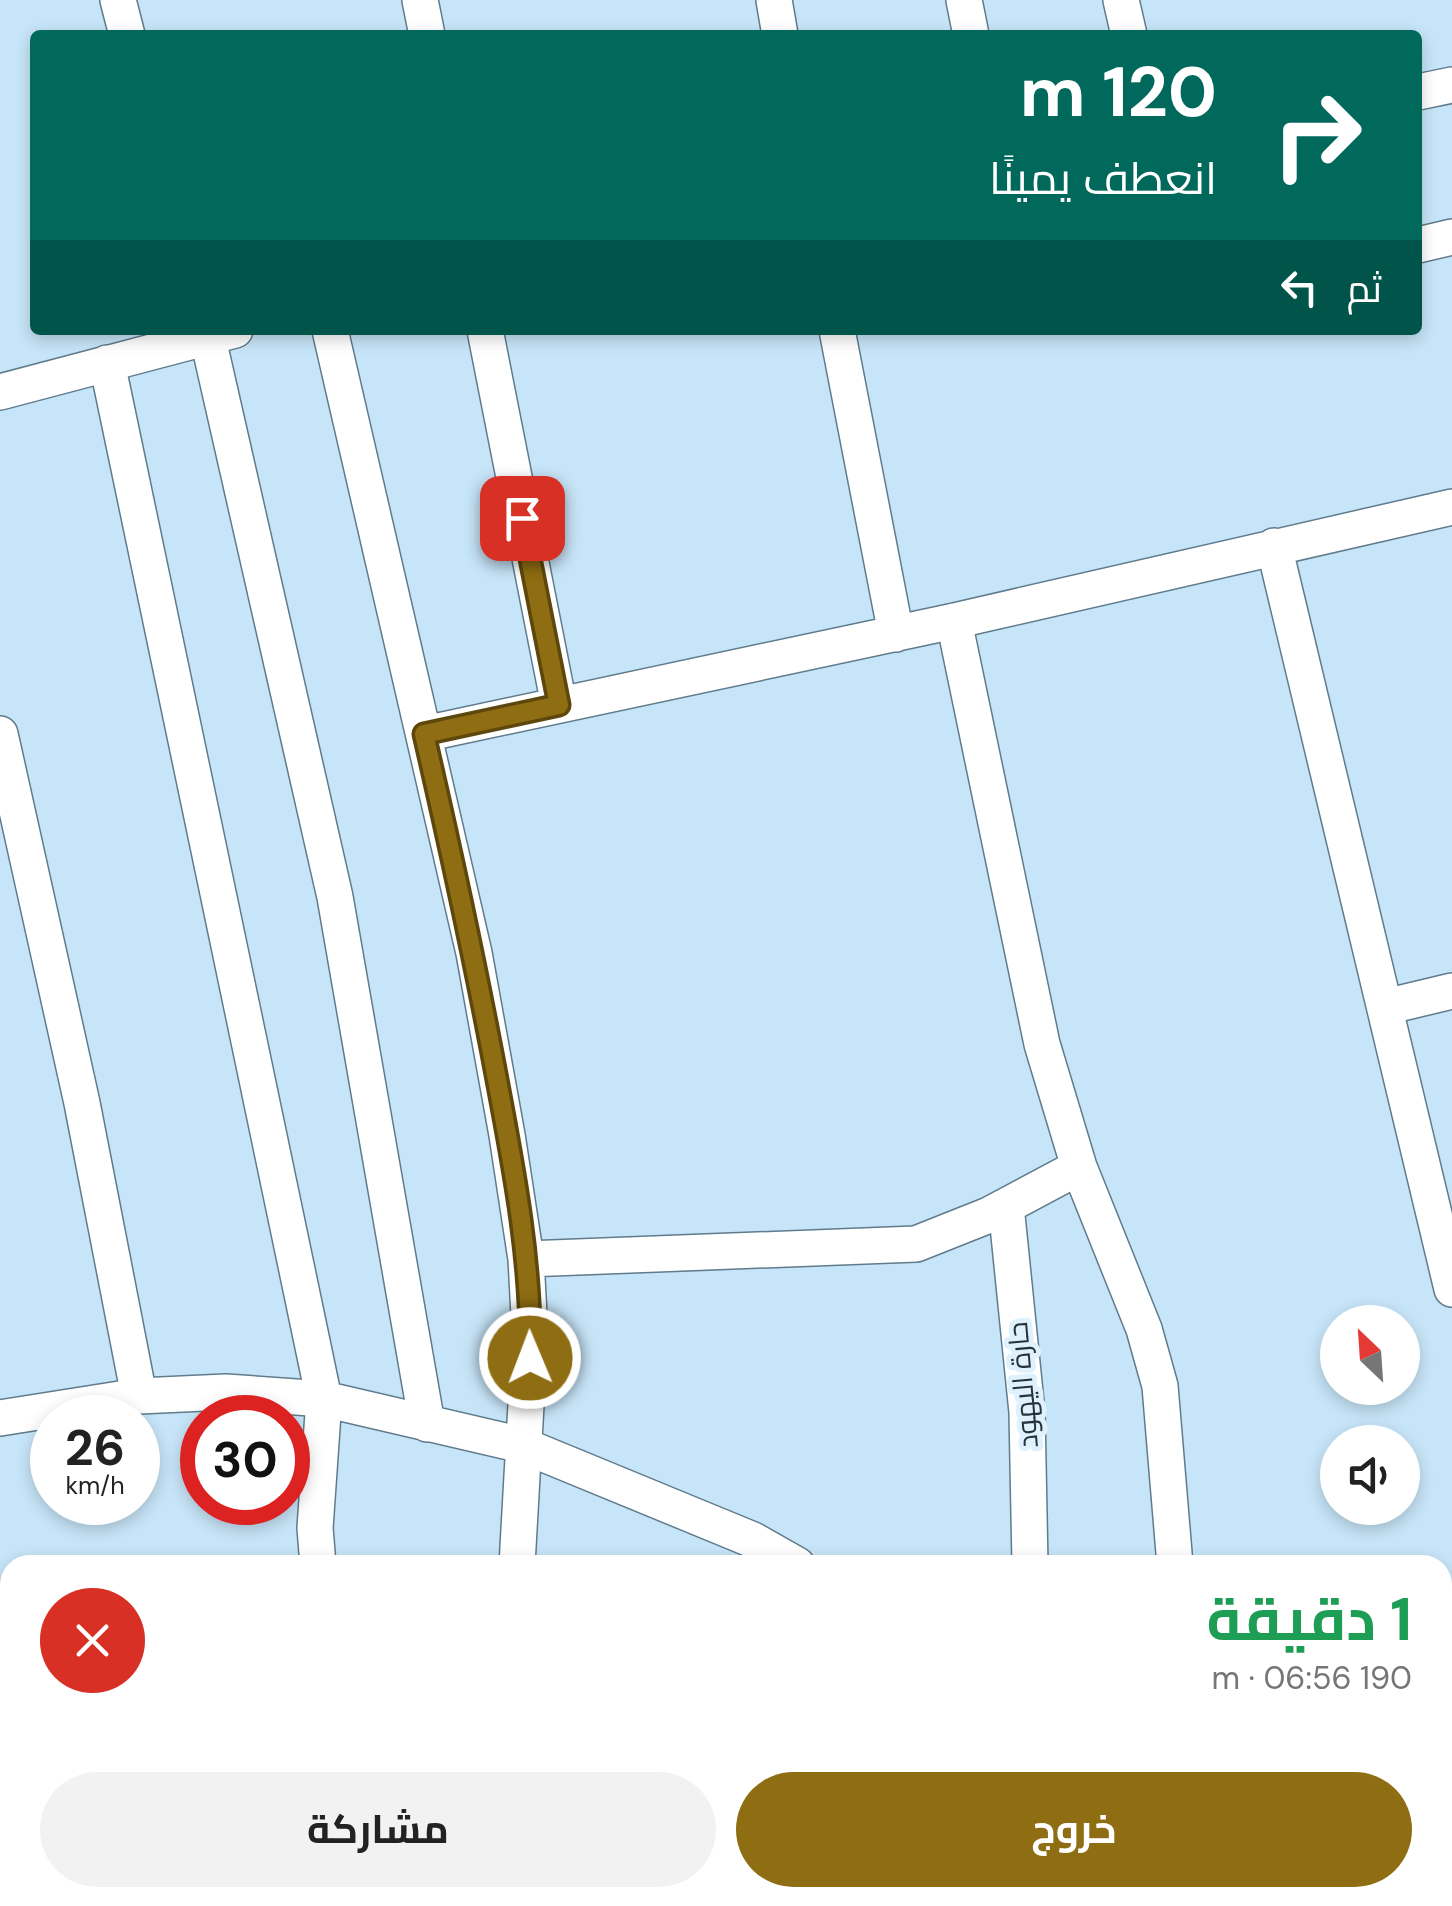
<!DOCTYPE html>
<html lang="ar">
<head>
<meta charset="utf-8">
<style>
  :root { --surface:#fff; --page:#f2f2f2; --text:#222; --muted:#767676; --accent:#8f6d12 }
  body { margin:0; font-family:"DM Sans",Cairo,sans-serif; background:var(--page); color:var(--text); direction:rtl; height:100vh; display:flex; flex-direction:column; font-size:38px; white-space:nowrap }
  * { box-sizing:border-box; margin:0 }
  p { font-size:32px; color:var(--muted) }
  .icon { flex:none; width:55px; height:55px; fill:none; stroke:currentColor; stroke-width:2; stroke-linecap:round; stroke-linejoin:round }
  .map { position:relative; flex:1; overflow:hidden; direction:ltr }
  .details { position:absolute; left:0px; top:1555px; width:1452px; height:352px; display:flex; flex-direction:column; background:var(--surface); border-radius:30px 30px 0 0; box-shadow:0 5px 15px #0003; direction:rtl }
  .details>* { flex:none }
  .banner { position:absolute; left:30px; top:30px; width:1392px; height:305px; border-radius:10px; box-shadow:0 5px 15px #0003; direction:rtl; background:#00695c; color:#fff; overflow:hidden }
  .needle { width:65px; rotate:335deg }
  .controls { position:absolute; left:1320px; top:1305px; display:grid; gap:20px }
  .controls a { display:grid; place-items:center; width:100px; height:100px; border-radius:50%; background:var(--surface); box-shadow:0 5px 15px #0003; font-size:50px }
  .speed { position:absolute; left:30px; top:1395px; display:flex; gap:20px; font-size:50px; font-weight:700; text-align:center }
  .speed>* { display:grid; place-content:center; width:130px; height:130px; border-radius:50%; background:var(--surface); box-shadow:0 5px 15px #0003; line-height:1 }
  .speed small { font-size:25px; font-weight:400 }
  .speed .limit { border:15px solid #d22; background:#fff; color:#111 }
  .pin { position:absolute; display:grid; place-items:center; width:85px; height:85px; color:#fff; margin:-42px; border-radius:20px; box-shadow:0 5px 15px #0006 }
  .me { position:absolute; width:110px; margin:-55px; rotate:359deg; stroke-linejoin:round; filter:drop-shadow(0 0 8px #0008) }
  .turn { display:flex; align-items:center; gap:35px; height:210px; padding:0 40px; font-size:45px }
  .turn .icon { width:130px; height:130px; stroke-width:2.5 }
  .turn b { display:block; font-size:70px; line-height:85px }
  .then { display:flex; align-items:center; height:95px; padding:0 40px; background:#0003; gap:20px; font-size:38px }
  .round { display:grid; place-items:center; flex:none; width:105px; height:105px; border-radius:52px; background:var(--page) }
  .summary { display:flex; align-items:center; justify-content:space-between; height:170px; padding:0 40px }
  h1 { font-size:60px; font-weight:700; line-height:75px; color:#1e9e55 }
  .button { display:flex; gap:20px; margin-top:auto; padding:20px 40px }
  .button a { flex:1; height:115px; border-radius:60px; background:var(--accent); color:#fff; font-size:40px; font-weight:700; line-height:115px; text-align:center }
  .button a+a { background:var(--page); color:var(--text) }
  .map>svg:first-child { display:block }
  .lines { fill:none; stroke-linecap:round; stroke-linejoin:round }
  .street-casing { stroke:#5f7b8c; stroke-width:38 }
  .street { stroke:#fff; stroke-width:35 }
  .route-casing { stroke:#5d470c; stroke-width:25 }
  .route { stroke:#8f6d12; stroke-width:18 }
  .labels { text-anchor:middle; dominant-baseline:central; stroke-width:10; stroke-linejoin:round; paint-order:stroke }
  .street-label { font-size:28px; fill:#263239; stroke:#def1fc }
</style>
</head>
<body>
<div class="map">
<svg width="1452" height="1906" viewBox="0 0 1452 1906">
  <rect width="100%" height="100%" fill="#c7e5f8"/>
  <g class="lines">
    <!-- street casing -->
    <g class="street-casing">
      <path id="street" d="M118,0L127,35
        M420,0L427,35
        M774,0L780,35
        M964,0L971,35
        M1121,0L1129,35
        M1418,92L1452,85
        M1418,245L1452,237
        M206,330L335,897L427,1424
        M330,330L474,953L507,1135L526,1259L530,1334L517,1565
        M485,330L559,705
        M837,330L896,634
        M107,363L324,1399L315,1528L318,1565
        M0,392L235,330
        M1274,546L1452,1289
        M954,621L1042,1044L1079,1167L1144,1329L1160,1386L1175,1565
        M0,734L82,1103L139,1396
        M424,734L954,621L1452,507
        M1385,1007L1452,991
        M1006,1206L1027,1412L1030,1565
        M526,1259L916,1244L989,1215L1079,1167
        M0,1418L139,1396L226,1392L324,1399L522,1445L753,1540L797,1565
        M1442,1727L1452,1726
        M399,1898L401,1906
        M1421,1898L1424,1906
        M256,1906L257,1898"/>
    </g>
    <!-- street -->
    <use href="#street" class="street"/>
  </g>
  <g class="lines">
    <!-- route casing -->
    <g class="route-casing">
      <path id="route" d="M522,518L559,705L424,734C451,851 476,967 498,1085C515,1175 532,1266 530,1358"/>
    </g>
    <!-- route -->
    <use href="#route" class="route"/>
  </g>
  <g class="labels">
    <!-- street labels -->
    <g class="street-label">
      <text transform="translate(1023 1385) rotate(-95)">حارة اليهود</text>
    </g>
  </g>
</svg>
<div class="controls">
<a><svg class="needle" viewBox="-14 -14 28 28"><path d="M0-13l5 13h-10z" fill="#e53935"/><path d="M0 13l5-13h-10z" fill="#767676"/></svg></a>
<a><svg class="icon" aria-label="sound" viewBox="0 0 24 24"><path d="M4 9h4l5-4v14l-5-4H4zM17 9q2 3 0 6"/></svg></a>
</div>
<div class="speed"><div>26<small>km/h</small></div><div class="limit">30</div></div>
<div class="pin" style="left:522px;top:518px;background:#d93025"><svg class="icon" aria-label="arrive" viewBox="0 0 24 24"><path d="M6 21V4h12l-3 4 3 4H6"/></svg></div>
<svg class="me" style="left:530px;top:1358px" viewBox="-20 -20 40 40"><circle r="17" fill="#8f6d12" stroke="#fff" stroke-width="3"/><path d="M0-11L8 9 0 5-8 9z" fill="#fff"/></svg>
<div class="banner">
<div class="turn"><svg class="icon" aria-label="right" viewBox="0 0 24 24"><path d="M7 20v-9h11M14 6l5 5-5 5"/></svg><div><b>120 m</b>انعطف يمينًا</div></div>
<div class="then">ثم<svg class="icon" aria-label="left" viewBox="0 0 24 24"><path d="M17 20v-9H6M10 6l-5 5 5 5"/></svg></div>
</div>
<section class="details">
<div class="summary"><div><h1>1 دقيقة</h1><p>190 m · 06:56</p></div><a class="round" style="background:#d93025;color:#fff"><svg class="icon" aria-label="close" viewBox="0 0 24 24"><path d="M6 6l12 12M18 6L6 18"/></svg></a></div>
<div class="button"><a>خروج</a><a>مشاركة</a></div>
</section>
</div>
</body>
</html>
